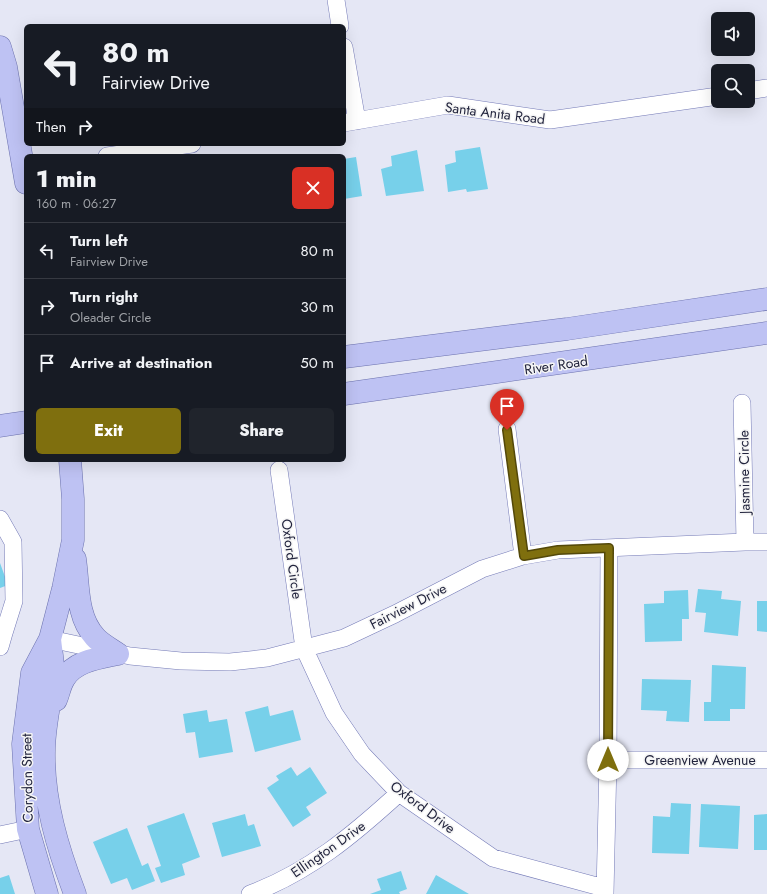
<!DOCTYPE html>
<html lang="en">
<head>
<meta charset="utf-8">
<style>
  :root { --surface:#171b24; --page:#20242c; --text:#f1f3f6; --muted:#9ea1a6; --line:#363941; --accent:#7f6f0e }
  body { margin:0; font-family:Jost,sans-serif; background:var(--page); color:var(--text); height:100vh; display:flex; flex-direction:column; font-size:15px; white-space:nowrap }
  * { box-sizing:border-box; margin:0 }
  p { font-size:13px; color:var(--muted) }
  .icon { flex:none; width:22px; height:22px; fill:none; stroke:currentColor; stroke-width:2; stroke-linecap:round; stroke-linejoin:round }
  .map { position:relative; flex:1; overflow:hidden }
  .details { position:absolute; left:24px; top:154px; width:322px; height:308px; display:flex; flex-direction:column; background:var(--surface); border-radius:6px; box-shadow:0 4px 16px #0002 }
  .details>* { flex:none }
  .guide { position:absolute; left:24px; top:24px; width:322px; height:122px; border-radius:6px; box-shadow:0 4px 16px #0002; background:#171b24; color:var(--text); overflow:hidden }
  .buttons { position:absolute; left:711px; top:12px; display:grid; gap:8px }
  .buttons a { display:grid; place-items:center; width:44px; height:44px; border-radius:6px; background:var(--surface); box-shadow:0 4px 16px #0002; font-size:20px }
  .pin { position:absolute; display:grid; place-items:center; width:34px; height:34px; color:#fff; margin:-41px -17px; border-radius:50% 50% 50% 0; rotate:-45deg; box-shadow:0 0 4px #0007 }
  .pin .icon { rotate:45deg }
  .me { position:absolute; width:44px; margin:-22px; rotate:0deg; stroke-linejoin:round; filter:drop-shadow(0 0 3px #0008) }
  .turn { display:flex; align-items:center; gap:14px; height:84px; padding:0 12px; font-size:18px }
  .turn .icon { width:52px; height:52px; stroke-width:2.5 }
  .turn b { display:block; font-size:28px; line-height:34px }
  .then { display:flex; align-items:center; height:38px; padding:0 12px; background:#0003; gap:8px; font-size:15px }
  .round { display:grid; place-items:center; flex:none; width:42px; height:42px; border-radius:6px; background:var(--page) }
  .head { display:flex; align-items:center; justify-content:space-between; height:68px; padding:0 12px }
  h1 { font-size:24px; font-weight:800; line-height:30px }
  .primary-button { display:flex; gap:8px; margin-top:auto; padding:8px 12px }
  .primary-button a { flex:1; height:46px; border-radius:6px; background:var(--accent); color:#fff; font-size:16px; font-weight:800; line-height:46px; text-align:center }
  .primary-button a+a { background:var(--page); color:var(--text) }
  ul { padding:0; list-style:none }
  li { display:flex; align-items:center; gap:12px; height:56px; padding:0 12px; border-top:1px solid var(--line) }
  li div { flex:1 }
  li b { display:block; font-size:15px }
  li em { font-style:normal }
  .map>svg:first-child { display:block }
  .building { fill:#77d0ea }
  .lines { fill:none; stroke-linecap:round; stroke-linejoin:round }
  .minor-casing { stroke:#747ab7; stroke-width:18 }
  .major-casing { stroke:#6b71ae; stroke-width:23 }
  .minor { stroke:#fff; stroke-width:17 }
  .major { stroke:#bec2f3; stroke-width:22 }
  .route-casing { stroke:#534809; stroke-width:10 }
  .route { stroke:#7f6f0e; stroke-width:7 }
  .labels { text-anchor:middle; dominant-baseline:central; stroke-width:3; stroke-linejoin:round; paint-order:stroke }
  .street-label { font-size:14px; fill:#22243d; stroke:#f5f5f5 }
</style>
</head>
<body>
<div class="map">
<svg width="767" height="894" viewBox="0 0 767 894">
  <rect width="100%" height="100%" fill="#e5e7f5"/>
  <!-- building -->
  <path class="building" d="M480,147L488,189L467,192L466,189L448,192L445,165L456,162L455,151Z
    M417,150L424,191L386,196L381,169L392,166L391,156Z
    M356,157L362,196L344,199V159Z
    M0,563L8,585L0,588Z
    M698,589L722,591L721,599L741,601L738,636L704,632L706,613L695,612Z
    M688,590L689,619H682V641L645,642L644,604L664,603V591Z
    M757,601H767V632L757,631Z
    M712,665L746,667L745,709H730V721H704V702H711Z
    M642,679L691,680L689,722L666,721L667,711L641,710Z
    M268,706L270,716L293,710L301,740L255,752L245,712Z
    M207,710L209,722L227,719L233,752L199,758L195,732L186,733L183,714Z
    M291,767L297,776L310,767L327,793L306,807L311,815L293,827L267,788L279,780L276,776Z
    M671,803L691,804L689,854L652,853L653,816L670,817Z
    M701,804L740,806L738,849L699,847Z
    M184,813L200,857L182,864L185,875L161,883L155,868L161,866L147,826Z
    M245,814L248,826L254,824L261,846L222,857L212,823Z
    M767,814V850H754V815Z
    M127,828L142,866L148,863L155,881L132,890L127,878L111,884L93,842Z
    M401,871L407,889L399,892L400,894H370L381,890L377,879Z
    M9,875L15,894H0V878Z
    M436,875L469,894H426Z"/>
  <g class="lines">
    <!-- minor casing -->
    <g class="minor-casing">
      <path id="minor" d="M336,0L340,26
        M344,47L357,121
        M748,91L767,88
        M344,123L448,105L550,120L718,96
        M107,156L192,144
        M742,403L745,542
        M507,429L523,556
        M279,470L304,648L334,713L362,754L399,793L493,858L604,888
        M0,519L13,542L14,601L4,633
        M0,634L4,633L0,647
        M50,639L130,656L181,661L230,662L267,658L344,638L395,614L482,569L523,556L558,550L745,542H767
        M608,760H767
        M0,835L28,829
        M250,894C309,872 353,835 399,793
        M605,894L608,760L609,548"/>
    </g>
    <!-- major casing -->
    <g class="major-casing">
      <path id="major" d="M0,47L6,67L26,183
        M344,357L567,329L767,299
        M344,394L767,333
        M0,426L26,422
        M75,559C79,586 76,616 95,637C101,644 111,649 118,654
        M50,639C51,651 54,664 53,676C51,701 44,726 44,751C43,801 58,849 75,894
        M56,700C59,693 60,685 64,679C74,661 99,658 118,654
        M47,894L28,829L23,744L32,673L50,639L63,589L73,540V499L70,460"/>
    </g>
    <!-- minor -->
    <use href="#minor" class="minor"/>
    <!-- major -->
    <use href="#major" class="major"/>
  </g>
  <g class="lines">
    <!-- route casing -->
    <g class="route-casing">
      <path id="route" d="M507,430L524,556L558,550L609,548L608,760"/>
    </g>
    <!-- route -->
    <use href="#route" class="route"/>
  </g>
  <g class="labels">
    <!-- street labels -->
    <g class="street-label">
      <text transform="translate(495 113) rotate(7)">Santa Anita Road</text>
      <text transform="translate(556 365) rotate(-8)">River Road</text>
      <text transform="translate(744 472) rotate(-91)">Jasmine Circle</text>
      <text transform="translate(292 559) rotate(82)">Oxford Circle</text>
      <text transform="translate(408 606) rotate(-27)">Fairview Drive</text>
      <text x="700" y="760">Greenview Avenue</text>
      <text transform="translate(27 778) rotate(-91)">Corydon Street</text>
      <text transform="translate(423 807) rotate(37)">Oxford Drive</text>
      <text transform="translate(328 849) rotate(-35)">Ellington Drive</text>
    </g>
  </g>
</svg>
<div class="buttons">
<a><svg class="icon" aria-label="sound" viewBox="0 0 24 24"><path d="M4 9h4l5-4v14l-5-4H4zM17 9q2 3 0 6"/></svg></a>
<a><svg class="icon" aria-label="search" viewBox="0 0 24 24"><circle cx="10" cy="10" r="6"/><path d="M15 15l6 6"/></svg></a>
</div>
<div class="pin" style="left:507px;top:430px;background:#d93025"><svg class="icon" aria-label="arrive" viewBox="0 0 24 24"><path d="M6 21V4h12l-3 4 3 4H6"/></svg></div>
<svg class="me" style="left:608px;top:760px" viewBox="-20 -20 40 40"><circle r="19" fill="#fff"/><path d="M0-13L10 11 0 6-10 11z" fill="#7f6f0e"/></svg>
<div class="guide">
<div class="turn"><svg class="icon" aria-label="left" viewBox="0 0 24 24"><path d="M17 20v-9H6M10 6l-5 5 5 5"/></svg><div><b>80 m</b>Fairview Drive</div></div>
<div class="then">Then<svg class="icon" aria-label="right" viewBox="0 0 24 24"><path d="M7 20v-9h11M14 6l5 5-5 5"/></svg></div>
</div>
<section class="details">
<div class="head"><div><h1>1 min</h1><p>160 m · 06:27</p></div><a class="round" style="background:#d93025;color:#fff"><svg class="icon" aria-label="close" viewBox="0 0 24 24"><path d="M6 6l12 12M18 6L6 18"/></svg></a></div>
<ul>
<li><svg class="icon" aria-label="left" viewBox="0 0 24 24"><path d="M17 20v-9H6M10 6l-5 5 5 5"/></svg><div><b>Turn left</b><p>Fairview Drive</p></div><em>80 m</em></li>
<li><svg class="icon" aria-label="right" viewBox="0 0 24 24"><path d="M7 20v-9h11M14 6l5 5-5 5"/></svg><div><b>Turn right</b><p>Oleader Circle</p></div><em>30 m</em></li>
<li><svg class="icon" aria-label="arrive" viewBox="0 0 24 24"><path d="M6 21V4h12l-3 4 3 4H6"/></svg><div><b>Arrive at destination</b></div><em>50 m</em></li>
</ul>
<div class="primary-button"><a>Exit</a><a>Share</a></div>
</section>
</div>
</body>
</html>
